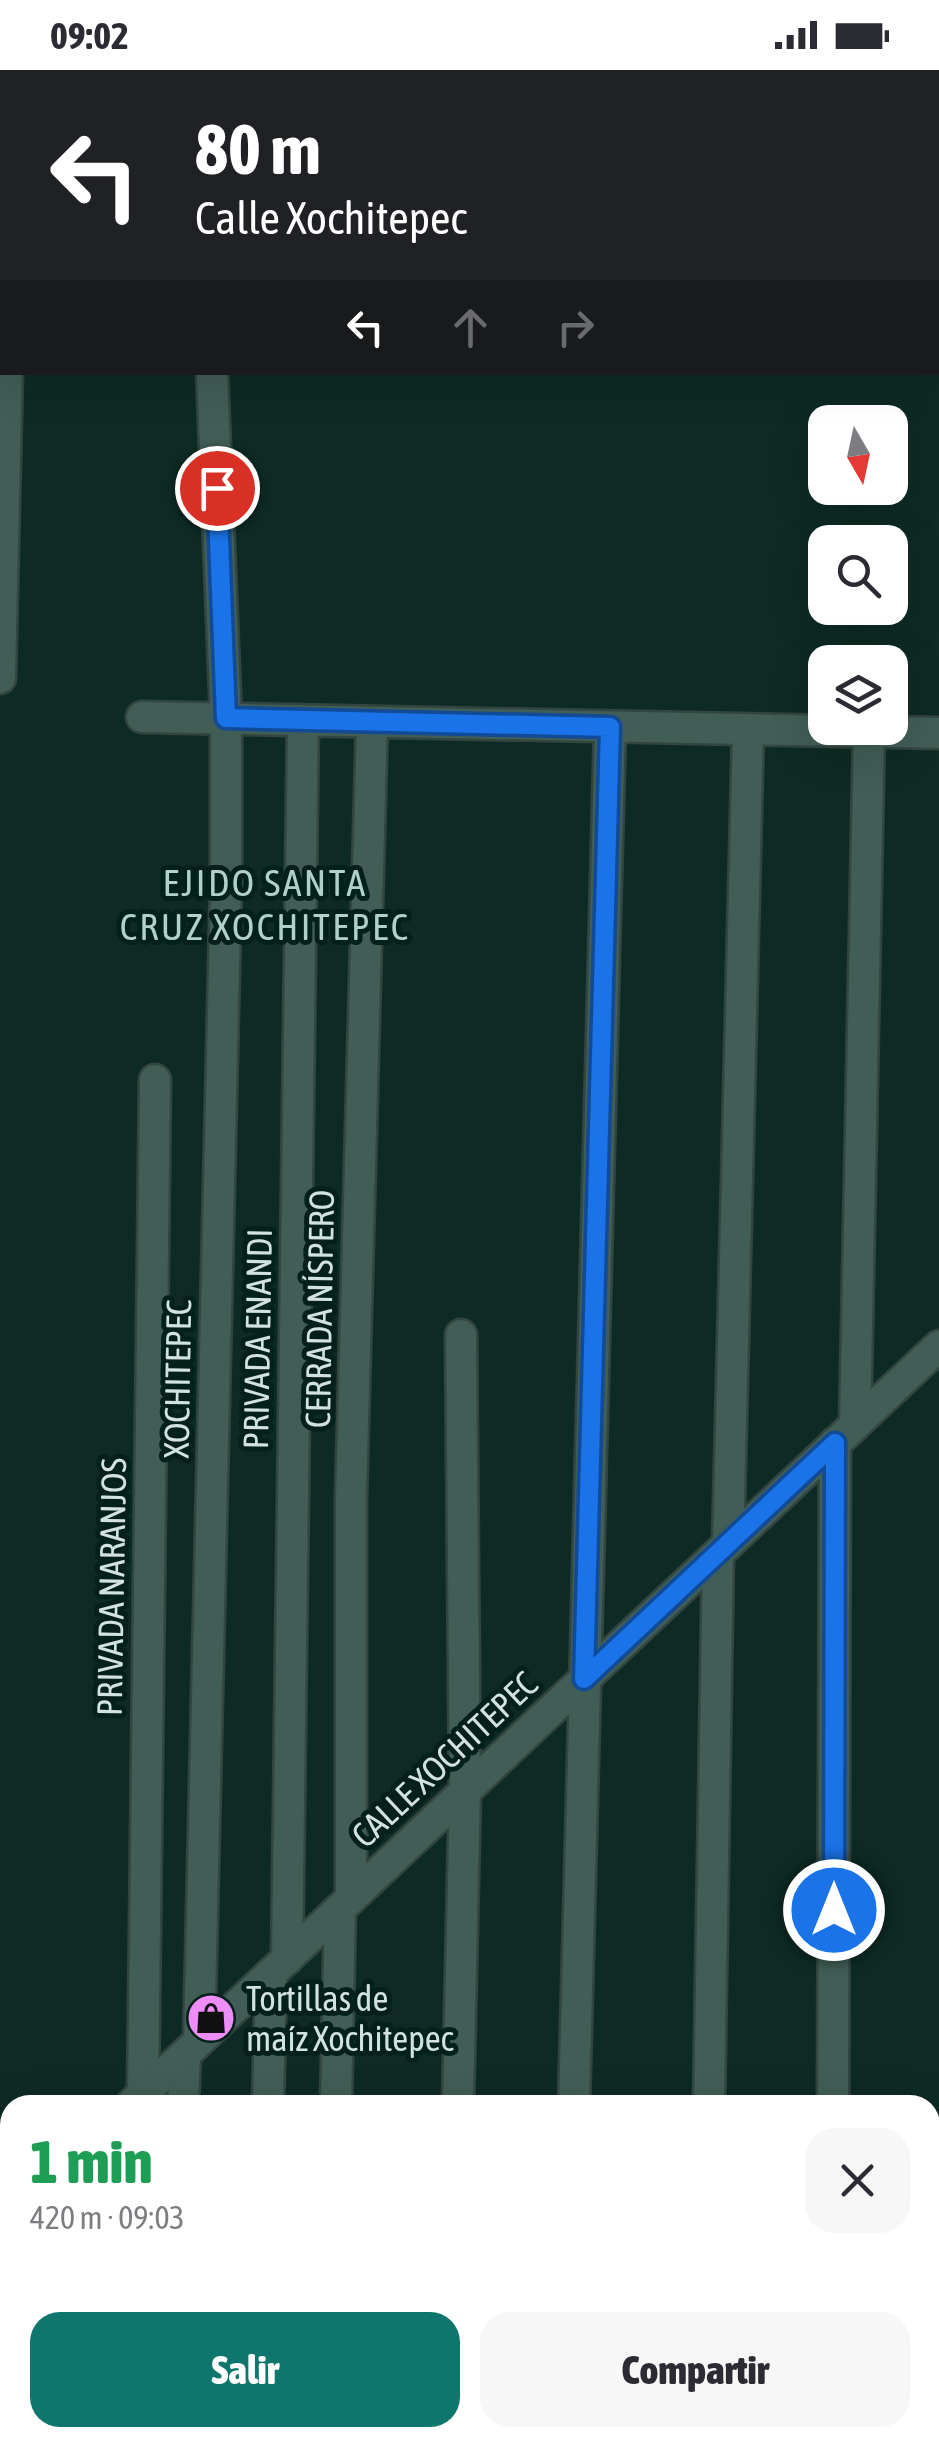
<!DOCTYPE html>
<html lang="es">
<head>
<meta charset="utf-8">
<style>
  :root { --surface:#fff; --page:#f7f7f7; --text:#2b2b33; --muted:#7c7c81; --accent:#0f766e }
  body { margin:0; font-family:"Asap Condensed",sans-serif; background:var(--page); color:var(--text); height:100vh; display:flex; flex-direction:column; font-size:38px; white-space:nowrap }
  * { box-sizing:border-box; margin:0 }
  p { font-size:32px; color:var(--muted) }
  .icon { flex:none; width:55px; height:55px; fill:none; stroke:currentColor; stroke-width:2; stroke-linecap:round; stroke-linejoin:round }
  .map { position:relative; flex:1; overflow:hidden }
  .drawer { position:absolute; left:0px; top:2025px; width:940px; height:352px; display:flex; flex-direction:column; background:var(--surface); border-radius:30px 30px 0 0; box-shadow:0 10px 40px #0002 }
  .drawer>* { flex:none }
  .top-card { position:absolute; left:0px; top:0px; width:940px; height:305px; box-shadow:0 10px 40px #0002; background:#202124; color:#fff; overflow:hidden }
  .needle { width:65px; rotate:171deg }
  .fabs { position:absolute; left:808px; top:335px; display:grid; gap:20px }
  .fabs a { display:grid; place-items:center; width:100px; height:100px; border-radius:20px; background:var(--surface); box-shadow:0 10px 40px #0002; font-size:50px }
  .pin { position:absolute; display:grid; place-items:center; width:85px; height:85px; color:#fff; margin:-42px; border:5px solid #fff; border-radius:50%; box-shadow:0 2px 10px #0007 }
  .me { position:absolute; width:110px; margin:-55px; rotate:0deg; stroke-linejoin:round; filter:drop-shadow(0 0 8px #0008) }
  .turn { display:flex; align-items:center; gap:35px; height:210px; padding:0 30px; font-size:45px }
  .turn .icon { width:130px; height:130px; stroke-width:2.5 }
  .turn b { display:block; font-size:70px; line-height:85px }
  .lanes { display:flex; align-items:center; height:95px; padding:0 30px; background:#0003; justify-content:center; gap:50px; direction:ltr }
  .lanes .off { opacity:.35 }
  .round { display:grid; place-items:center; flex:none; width:105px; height:105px; border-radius:30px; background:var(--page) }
  .overview { display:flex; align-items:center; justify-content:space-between; height:170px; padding:0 30px }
  h1 { font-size:60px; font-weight:800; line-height:75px; color:#1e9e55 }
  .button { display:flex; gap:20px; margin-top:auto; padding:20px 30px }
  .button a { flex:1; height:115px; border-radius:30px; background:var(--accent); color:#fff; font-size:40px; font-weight:800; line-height:115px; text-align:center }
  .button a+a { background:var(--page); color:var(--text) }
  .status { display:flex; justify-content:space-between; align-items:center; height:70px; padding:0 50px; background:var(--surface); direction:ltr }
  .status svg { height:28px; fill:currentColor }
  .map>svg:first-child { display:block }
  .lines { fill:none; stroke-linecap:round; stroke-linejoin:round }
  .street-casing { stroke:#32453f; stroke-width:35 }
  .secondary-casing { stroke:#32453f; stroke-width:35 }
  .street { stroke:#415d56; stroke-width:30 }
  .secondary { stroke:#415d56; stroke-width:30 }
  .route-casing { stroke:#114b97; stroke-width:25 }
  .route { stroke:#1a73e8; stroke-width:18 }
  .labels { text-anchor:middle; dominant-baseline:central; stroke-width:10; stroke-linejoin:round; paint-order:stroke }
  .street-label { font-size:35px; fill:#d2e2de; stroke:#04201a }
  .poi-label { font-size:35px; fill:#d2e2de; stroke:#04201a; text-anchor:start }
  .neighbourhood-label { font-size:38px; letter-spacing:2.5px; fill:#b1d1c8; stroke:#04201a }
</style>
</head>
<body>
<div class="status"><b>09:02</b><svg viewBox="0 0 49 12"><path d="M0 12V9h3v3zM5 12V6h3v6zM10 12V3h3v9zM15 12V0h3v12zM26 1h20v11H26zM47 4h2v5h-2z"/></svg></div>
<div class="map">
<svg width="939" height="2377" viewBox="0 0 939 2377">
  <rect width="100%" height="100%" fill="#0e2a24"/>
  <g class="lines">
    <!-- street casing -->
    <g class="street-casing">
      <path id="street" d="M15,0V2
        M938,256H939
        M0,608L7,302
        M142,647L939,663
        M855,1355L869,661
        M728,1474L748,660
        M351,1828V1427L372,652
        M287,1889L303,650
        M199,1971L226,814V648L212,302
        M143,2024L155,1010
        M183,2035L185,1985
        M268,2035L271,1904
        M336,2035L340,1839
        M458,2035L465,1721L461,1265
        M574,2035L610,657
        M709,2035L718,1484
        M833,2035L835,1373
        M68,2377V2368
        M175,2377V2368
        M259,2377V2368
        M328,2377V2368
        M450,2377L451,2368
        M566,2377V2368
        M697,2377L698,2368
        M828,2377V2368"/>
    </g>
    <!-- secondary casing -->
    <g class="secondary-casing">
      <path id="secondary" d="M131,2035L939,1276
        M0,2158L10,2149"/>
    </g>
    <!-- street -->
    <use href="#street" class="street"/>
    <!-- secondary -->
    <use href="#secondary" class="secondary"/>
  </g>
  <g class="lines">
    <!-- route casing -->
    <g class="route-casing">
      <path id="route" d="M217,418L226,648L610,657L584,1609L835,1373L834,1840"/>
    </g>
    <!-- route -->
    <use href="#route" class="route"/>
  </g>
  <!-- icons -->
  <defs>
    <g id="shop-disc" transform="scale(2.5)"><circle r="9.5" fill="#ee8cf8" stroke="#04201a"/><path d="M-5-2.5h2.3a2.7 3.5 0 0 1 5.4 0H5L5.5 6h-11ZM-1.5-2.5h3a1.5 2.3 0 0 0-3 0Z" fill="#111"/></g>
  </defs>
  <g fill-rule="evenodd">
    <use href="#shop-disc" x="211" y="1948"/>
  </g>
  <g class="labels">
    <!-- street labels -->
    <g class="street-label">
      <text transform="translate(319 1239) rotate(-89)">CERRADA NÍSPERO</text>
      <text transform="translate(257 1269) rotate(-89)">PRIVADA ENANDI</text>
      <text transform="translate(177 1309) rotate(-89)">XOCHITEPEC</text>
      <text transform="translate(111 1517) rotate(-89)">PRIVADA NARANJOS</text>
      <text transform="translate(444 1689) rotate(-43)">CALLE XOCHITEPEC</text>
    </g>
    <!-- poi labels -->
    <g class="poi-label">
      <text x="246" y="1928">Tortillas de<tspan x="246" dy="40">maíz Xochitepec</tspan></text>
    </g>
    <!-- neighbourhood labels -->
    <g class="neighbourhood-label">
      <text x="265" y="812">EJIDO SANTA<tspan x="265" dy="44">CRUZ XOCHITEPEC</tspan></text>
    </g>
  </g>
</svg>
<div class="fabs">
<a><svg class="needle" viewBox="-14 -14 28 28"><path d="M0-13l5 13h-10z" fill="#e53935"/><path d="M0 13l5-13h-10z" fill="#7c7c81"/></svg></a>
<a><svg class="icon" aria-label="search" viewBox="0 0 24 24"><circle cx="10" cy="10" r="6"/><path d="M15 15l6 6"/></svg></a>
<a><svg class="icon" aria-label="layers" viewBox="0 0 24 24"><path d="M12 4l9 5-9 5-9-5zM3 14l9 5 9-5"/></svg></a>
</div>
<div class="pin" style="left:217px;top:418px;background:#d93025"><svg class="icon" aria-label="arrive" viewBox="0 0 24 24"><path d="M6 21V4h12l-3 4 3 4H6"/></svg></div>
<svg class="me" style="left:834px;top:1840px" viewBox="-20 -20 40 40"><circle r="17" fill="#1a73e8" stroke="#fff" stroke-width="3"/><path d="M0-11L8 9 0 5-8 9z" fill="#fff"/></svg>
<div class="top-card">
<div class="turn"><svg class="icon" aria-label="left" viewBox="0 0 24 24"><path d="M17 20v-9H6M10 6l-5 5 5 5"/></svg><div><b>80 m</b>Calle Xochitepec</div></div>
<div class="lanes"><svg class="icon" aria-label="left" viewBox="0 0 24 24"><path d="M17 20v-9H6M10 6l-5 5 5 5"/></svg><svg class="icon off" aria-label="ahead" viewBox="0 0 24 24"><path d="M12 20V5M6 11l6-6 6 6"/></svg><svg class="icon off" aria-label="right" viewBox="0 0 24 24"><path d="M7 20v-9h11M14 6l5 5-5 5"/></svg></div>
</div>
<section class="drawer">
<div class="overview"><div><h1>1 min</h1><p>420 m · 09:03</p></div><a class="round"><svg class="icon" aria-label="close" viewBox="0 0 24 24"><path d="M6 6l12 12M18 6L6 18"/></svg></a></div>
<div class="button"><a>Salir</a><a>Compartir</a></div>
</section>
</div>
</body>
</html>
